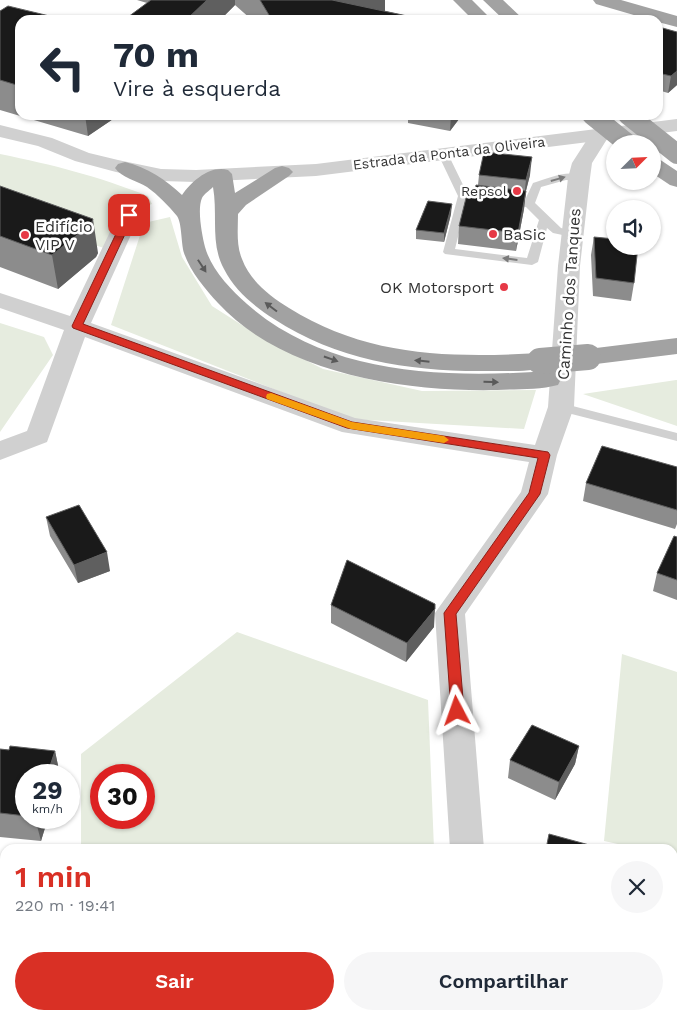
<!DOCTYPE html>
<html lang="pt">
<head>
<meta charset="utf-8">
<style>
  :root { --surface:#fff; --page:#f6f6f7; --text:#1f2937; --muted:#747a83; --accent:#d93025 }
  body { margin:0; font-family:"Work Sans",sans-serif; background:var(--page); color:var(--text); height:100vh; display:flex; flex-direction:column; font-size:19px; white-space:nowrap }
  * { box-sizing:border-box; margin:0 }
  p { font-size:16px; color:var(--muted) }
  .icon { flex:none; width:28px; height:28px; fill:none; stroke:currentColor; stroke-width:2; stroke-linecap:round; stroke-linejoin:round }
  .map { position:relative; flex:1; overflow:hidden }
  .side { position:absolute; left:0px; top:844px; width:678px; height:176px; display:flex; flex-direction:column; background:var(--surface); border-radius:15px 15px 0 0; box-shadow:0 1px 4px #0004 }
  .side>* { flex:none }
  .top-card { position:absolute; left:15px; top:15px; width:648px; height:105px; border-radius:15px; box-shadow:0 1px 4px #0004; background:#fff; color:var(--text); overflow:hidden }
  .needle { width:32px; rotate:66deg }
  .tools { position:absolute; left:606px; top:135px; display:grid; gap:10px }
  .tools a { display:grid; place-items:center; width:55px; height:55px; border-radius:50%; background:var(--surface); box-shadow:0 1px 4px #0004; font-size:25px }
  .speed { position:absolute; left:15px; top:764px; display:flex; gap:10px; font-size:25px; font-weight:700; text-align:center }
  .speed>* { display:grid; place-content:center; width:65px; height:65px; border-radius:50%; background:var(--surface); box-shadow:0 1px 4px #0004; line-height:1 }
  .speed small { font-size:12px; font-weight:400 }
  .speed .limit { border:8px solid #d22; background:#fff; color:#111 }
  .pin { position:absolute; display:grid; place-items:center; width:42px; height:42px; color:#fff; margin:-21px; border-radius:10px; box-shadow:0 2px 8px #0006 }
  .me { position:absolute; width:55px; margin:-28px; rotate:356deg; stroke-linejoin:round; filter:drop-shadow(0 0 4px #0008) }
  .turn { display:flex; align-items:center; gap:18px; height:105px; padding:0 15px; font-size:22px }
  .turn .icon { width:65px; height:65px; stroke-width:2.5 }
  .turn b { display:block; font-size:35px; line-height:42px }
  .round { display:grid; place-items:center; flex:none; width:52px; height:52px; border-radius:26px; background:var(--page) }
  .summary { display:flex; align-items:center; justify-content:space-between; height:85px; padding:0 15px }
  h1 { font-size:30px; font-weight:600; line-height:38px; color:var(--accent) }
  .action { display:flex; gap:10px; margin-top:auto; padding:10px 15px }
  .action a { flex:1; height:58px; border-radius:30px; background:var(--accent); color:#fff; font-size:20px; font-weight:600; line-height:58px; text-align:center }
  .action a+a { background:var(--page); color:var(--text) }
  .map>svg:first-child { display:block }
  .green { fill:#e6ecdf; fill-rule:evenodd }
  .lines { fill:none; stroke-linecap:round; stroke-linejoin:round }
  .service { fill:#d0d0d0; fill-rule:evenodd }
  .minor { fill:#d0d0d0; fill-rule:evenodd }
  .tertiary { fill:#d0d0d0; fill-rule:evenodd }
  .trunk { fill:#a2a2a2; fill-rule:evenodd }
  .trunk-bridge-far1 { stroke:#a2a2a2; stroke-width:20 }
  .trunk-bridge { stroke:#a2a2a2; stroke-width:26 }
  .wall { fill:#8c8c8c }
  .shaded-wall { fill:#5f5f5f }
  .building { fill:#1a1a1a; stroke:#5f5f5f }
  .oneway { fill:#7a7a7a }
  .oneway2 { fill:#5a5a5a }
  .route { fill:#d93025; stroke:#8d1f18 }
  .slow { fill:#f59e0b }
  .poi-dot { fill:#e63946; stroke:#fff; stroke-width:2 }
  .labels { text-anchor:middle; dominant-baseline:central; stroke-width:5; stroke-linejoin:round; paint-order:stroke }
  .far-street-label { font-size:14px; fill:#333; stroke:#fff }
  .far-poi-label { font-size:14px; fill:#333; stroke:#fff; text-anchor:end }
  .poi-label { font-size:16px; fill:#333; stroke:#fff; text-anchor:start }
  .street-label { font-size:16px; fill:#333; stroke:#fff }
</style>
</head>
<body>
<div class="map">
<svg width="677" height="1019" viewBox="0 0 677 1019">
  <rect width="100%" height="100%" fill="#fff"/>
  <!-- green -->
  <path class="green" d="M0,154C54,165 97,176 148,196L152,204L124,214L104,248L0,215Z
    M170,217L182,257L212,306L264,339L323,369L422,391L536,390L524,429L350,419L111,325L144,223Z
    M0,323L44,337L53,355L0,432Z
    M677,380V426L583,394L676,380Z
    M237,632L428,700L434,849H81V754ZM101,775H144V818H101Z
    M622,654L677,672V856L673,855L672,849H641L604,841Z
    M191,1015H441V1019H191Z"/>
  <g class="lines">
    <!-- service -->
    <path class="service" d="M443,151L448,154L467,193L475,195L476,197L475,199L467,200L455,249L527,258L539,220L526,207L504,203L503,201L508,198L525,200L533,183C547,179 572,167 584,178L579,181L566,180L541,187L535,203L561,228L576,232L578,234L572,237L553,233L547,228L538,262L532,265L445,254L443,252L458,196L438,154Z
      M561,403L677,433V441L556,410L555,407L556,404Z"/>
    <!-- minor -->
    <path class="minor" d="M599,130L606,132L609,136L592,163L590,178L580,266L574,407L557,455L548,494L465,614L484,849H450L435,613L521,492L529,462L342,432L85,337L47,442L0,460V441L27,431L64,330L0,308V293L70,316L118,215L121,210L129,208L137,210L140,215L91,323L355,418L535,445L548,407L558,266L568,178L572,163L592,132Z
      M464,1015H502L503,1019H465Z"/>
    <!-- tertiary -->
    <path class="tertiary" d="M677,119V131L316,176L196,182L161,181L116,172L75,161L38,146L0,137V125L52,138L89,153L118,160L161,169L196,170L316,164Z"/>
    <!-- trunk -->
    <path class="trunk" d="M453,0H472L492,20H473Z
      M483,0H503L524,20H504Z
      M593,0H621L677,16V27L658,22V20H651L596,4Z
      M652,157L659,159L677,171V187L670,185L652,173Z
      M125,162C147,167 166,180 182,195C192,181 210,165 228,170L232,174L235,193L275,168L282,166L289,168L293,172L289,176L246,205L238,214C238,229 236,245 242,259C250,281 270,296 289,308C367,357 451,358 540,353L549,355L552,361L549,367C530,372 508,371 488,371C414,372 338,361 274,319C254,306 235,291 224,269C210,244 218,215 213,187C209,191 204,194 202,198C197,209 202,235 205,247C211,269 230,289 247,304C329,376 446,378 549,371L558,373L561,379L558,385C539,390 517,389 497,390C406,392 283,374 218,303C205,289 190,271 184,253C181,243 182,223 177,216C168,205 158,195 147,187C137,181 121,177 115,168L118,164Z
      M677,338V354L588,365L579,362L576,357L579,352L588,349Z"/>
    <!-- trunk-bridge-far1 -->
    <path class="trunk-bridge-far1" d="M592,115L628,144
      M628,115L677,154"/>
    <!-- trunk-bridge -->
    <path class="trunk-bridge" d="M540,361L588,357"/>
  </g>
  <!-- wall -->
  <path class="wall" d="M137,0H385V11L426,20H252L235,5L220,20H124L147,3Z
    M0,11L20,20V115H119L88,136L0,110Z
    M658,28L677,85L668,93L658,90Z
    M408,115H462L450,131L408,123Z
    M509,115H522V119Z
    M479,175H530L526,191L524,209L516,251L458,244L459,226L473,198L478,185Z
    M0,186L98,253L96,257L58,289L0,267Z
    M451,214L444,242L416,239V230Z
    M594,237L634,283L631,301L593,296L591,255Z
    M677,467V524L675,529L583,501L586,483Z
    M46,517L110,571L78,583L50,536Z
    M677,537V600L653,591L657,573Z
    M331,605L434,627L406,662L331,623Z
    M579,746L575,764L555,800L508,778L510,760Z
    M0,749L9,750L55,751L60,775H26V818H48L41,841L0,837Z"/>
  <!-- shaded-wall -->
  <path class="shaded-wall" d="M207,0H235V5L220,20H186Z
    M323,0H385V15Z
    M677,71V85L668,93L671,76Z
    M85,115H119L88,136Z
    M451,115H462L450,131Z
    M532,157L530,175L524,198L526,180Z
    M526,191L524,209L516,251L518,233Z
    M452,204L451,214L444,242V233Z
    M93,219L98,253L96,257L58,289L52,255Z
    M107,552L110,571L78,583L74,565Z
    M435,609L434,627L406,662L407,643Z
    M579,746L575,764L555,800L559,782Z
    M55,751L60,775H47Z
    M35,818H48L41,841Z
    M136,1015H143L144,1019H134Z"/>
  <!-- building -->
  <path class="building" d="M151,0H207L186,20H124Z
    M260,0H332L426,20H272Z
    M8,6L66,20H20V86L0,80V11Z
    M659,27L677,32V71L671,76L658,73V28Z
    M484,152L532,157L526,180L479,175Z
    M476,185L526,191L518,233L459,226L466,198H473Z
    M0,186L93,219L91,224L52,255L0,236Z
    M428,201L452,204L444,233L416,230Z
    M594,237L615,239V246H638L634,283L596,278Z
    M602,446L677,467V510L586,483Z
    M79,505L107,552L74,565L46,517Z
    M674,536L677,537V580L657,573Z
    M347,560L435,604V609L407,643L331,605Z
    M532,725L579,746L559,782L510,760Z
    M10,746L55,751L47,775H26V816L0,813V749L9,750Z
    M549,834L604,849H546Z
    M31,1015H136L134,1019H29Z"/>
  <!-- one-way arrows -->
  <defs><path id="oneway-solid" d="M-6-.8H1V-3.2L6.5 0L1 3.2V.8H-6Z" transform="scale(1.25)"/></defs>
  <g class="oneway">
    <use href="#oneway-solid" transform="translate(558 179) rotate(-16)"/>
    <use href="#oneway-solid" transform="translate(510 259) rotate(-173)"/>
  </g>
  <g class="oneway2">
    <use href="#oneway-solid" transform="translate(202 266) rotate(57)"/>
    <use href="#oneway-solid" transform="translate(271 307) rotate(-143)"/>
    <use href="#oneway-solid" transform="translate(331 359) rotate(19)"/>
    <use href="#oneway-solid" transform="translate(422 361) rotate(-174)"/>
    <use href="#oneway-solid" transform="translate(491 382) rotate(1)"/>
  </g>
  <!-- route -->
  <path class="route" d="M129,212L134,215L83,324L352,422L548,452L550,455L540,494L456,614L464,711L462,715L457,717L453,715L451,711L444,613L529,493L538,458L347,428L73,328L72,326L125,215Z"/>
  <!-- slow -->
  <path class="slow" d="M271,393L352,422L444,436L449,440L444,443L351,429L267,399L266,397L267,394Z"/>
  <!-- markers -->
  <g class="poi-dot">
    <circle cx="517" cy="191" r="5"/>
    <circle cx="493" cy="234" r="5"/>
    <circle cx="25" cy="235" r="5"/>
    <circle cx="504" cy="287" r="5"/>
  </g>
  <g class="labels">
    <!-- far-street labels -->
    <g class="far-street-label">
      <text transform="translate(449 153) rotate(-7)">Estrada da Ponta da Oliveira</text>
    </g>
    <!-- far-poi labels -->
    <g class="far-poi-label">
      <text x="507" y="191">Repsol</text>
    </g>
    <!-- poi labels -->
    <g class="poi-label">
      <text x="35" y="226">Edifício<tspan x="35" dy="18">VIP V</tspan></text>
      <text x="503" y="234">BaSic</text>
      <text x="494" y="287" text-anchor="end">OK Motorsport</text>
    </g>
    <!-- street labels -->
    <g class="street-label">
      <text transform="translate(569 294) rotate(-86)">Caminho dos Tanques</text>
    </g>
  </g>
</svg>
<div class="tools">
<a><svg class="needle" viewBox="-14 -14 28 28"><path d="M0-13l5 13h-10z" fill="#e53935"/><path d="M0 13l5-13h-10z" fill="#747a83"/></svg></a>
<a><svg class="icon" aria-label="sound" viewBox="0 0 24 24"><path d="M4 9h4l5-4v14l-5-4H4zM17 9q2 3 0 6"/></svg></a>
</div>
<div class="speed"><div>29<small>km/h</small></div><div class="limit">30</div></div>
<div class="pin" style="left:129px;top:215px;background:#d93025"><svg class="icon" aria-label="arrive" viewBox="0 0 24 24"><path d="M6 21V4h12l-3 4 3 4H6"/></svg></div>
<svg class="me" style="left:457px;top:711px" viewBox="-20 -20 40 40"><path d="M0-17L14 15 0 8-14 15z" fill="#d93025" stroke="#fff" stroke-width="4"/></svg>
<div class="top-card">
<div class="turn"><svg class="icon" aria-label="left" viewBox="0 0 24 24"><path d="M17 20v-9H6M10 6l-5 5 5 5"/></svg><div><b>70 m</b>Vire à esquerda</div></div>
</div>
<section class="side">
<div class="summary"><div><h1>1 min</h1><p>220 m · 19:41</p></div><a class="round"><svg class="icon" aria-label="close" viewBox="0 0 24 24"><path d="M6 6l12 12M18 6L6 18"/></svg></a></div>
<div class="action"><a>Sair</a><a>Compartilhar</a></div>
</section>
</div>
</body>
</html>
